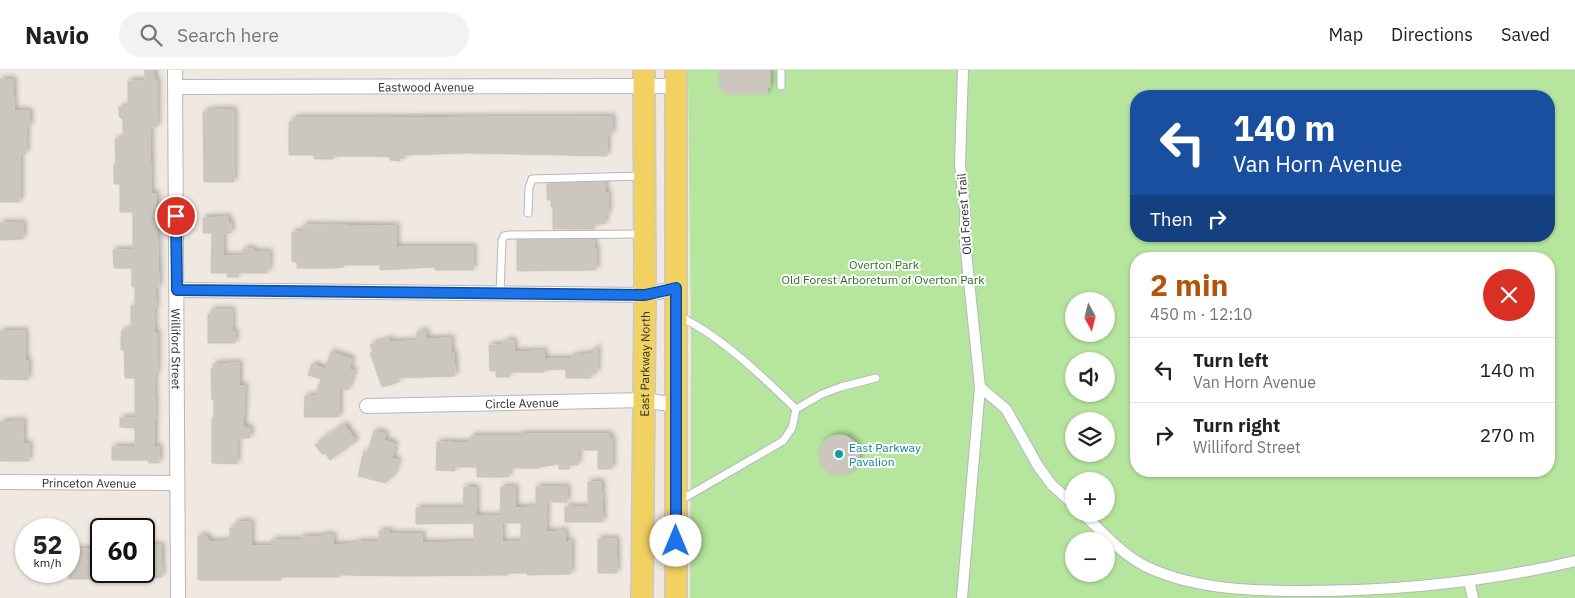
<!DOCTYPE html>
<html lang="en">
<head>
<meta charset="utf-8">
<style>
  :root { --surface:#fff; --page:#f2f2f2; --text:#222; --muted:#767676; --line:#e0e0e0; --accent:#b45309 }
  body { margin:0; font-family:"IBM Plex Sans",sans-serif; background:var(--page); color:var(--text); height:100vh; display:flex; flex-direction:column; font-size:19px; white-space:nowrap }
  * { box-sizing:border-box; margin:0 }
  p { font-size:16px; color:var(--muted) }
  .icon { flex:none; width:28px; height:28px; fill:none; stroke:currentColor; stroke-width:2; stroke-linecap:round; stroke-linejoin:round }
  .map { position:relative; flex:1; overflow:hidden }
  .side { position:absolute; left:1130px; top:182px; width:425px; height:225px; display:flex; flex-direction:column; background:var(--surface); border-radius:20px; box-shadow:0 1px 4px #0004 }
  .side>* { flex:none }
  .hud { position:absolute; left:1130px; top:20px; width:425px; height:152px; border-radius:20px; box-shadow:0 1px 4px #0004; background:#1a4fa0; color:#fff; overflow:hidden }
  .needle { width:32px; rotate:173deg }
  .fabs { position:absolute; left:1065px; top:222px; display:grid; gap:10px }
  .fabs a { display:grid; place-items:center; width:50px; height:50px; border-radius:50%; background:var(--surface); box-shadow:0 1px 4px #0004; font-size:25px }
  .speed { position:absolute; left:15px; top:448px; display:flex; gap:10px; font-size:25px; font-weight:700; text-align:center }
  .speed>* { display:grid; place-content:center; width:65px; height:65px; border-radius:50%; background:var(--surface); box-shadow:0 1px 4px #0004; line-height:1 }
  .speed small { font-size:12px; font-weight:400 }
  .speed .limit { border:2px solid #111; border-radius:8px; background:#fff; color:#111 }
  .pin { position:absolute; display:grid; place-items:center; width:42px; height:42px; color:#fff; margin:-21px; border:2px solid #fff; border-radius:50%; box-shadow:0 1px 5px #0007 }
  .me { position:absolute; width:55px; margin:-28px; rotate:0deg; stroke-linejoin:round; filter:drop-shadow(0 0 4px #0008) }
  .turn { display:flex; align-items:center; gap:18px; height:105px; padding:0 20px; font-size:22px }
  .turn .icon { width:65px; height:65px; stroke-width:2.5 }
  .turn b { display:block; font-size:35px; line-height:42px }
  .then { display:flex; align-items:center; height:48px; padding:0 20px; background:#0003; gap:10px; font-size:19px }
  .round { display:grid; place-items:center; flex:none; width:52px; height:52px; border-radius:26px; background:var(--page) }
  .headline { display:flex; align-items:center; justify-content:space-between; height:85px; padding:0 20px }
  h1 { font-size:30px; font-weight:700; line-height:38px; color:var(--accent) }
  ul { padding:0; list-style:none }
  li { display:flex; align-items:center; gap:15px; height:65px; padding:0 20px; border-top:1px solid var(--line) }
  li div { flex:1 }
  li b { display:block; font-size:19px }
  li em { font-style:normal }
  header { display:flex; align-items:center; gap:30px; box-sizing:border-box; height:70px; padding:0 25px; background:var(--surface); border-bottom:1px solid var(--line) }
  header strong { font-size:24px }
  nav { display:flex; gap:28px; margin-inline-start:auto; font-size:18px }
  .search { width:350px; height:45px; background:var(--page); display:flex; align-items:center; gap:12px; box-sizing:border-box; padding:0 18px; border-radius:28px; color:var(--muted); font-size:19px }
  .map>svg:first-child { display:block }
  .green { fill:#b6e59e; fill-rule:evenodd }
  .building { fill:#cbc7bf; stroke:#cbc5ba; fill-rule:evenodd; filter:url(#shadow) }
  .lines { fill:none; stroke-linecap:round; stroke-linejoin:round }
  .service-casing { stroke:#b4b7c1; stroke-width:9 }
  .pedestrian-casing { stroke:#b4b7c1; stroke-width:12 }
  .minor-casing { stroke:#b4b7c1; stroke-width:16 }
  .primary-casing { stroke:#c9c9c9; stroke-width:24 }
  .service { stroke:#fff; stroke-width:7 }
  .pedestrian { stroke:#fff; stroke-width:10 }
  .minor { stroke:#fff; stroke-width:14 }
  .primary { stroke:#f2d163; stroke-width:21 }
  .route-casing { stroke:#114b97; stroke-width:12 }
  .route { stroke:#1a73e8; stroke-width:9 }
  .culture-dot { fill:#0f9aa8; stroke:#fff; stroke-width:2 }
  .labels { text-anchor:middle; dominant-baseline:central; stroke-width:4; stroke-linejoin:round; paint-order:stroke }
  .street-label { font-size:12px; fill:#2e2e2e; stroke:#fff }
  .park-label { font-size:12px; fill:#2c6e1b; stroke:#fff }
  .culture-label { font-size:12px; fill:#0d838f; stroke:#fff; text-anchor:start }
</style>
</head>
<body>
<header>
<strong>Navio</strong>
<div class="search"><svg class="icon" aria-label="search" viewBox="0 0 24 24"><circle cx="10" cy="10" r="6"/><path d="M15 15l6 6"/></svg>Search here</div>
<nav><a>Map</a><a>Directions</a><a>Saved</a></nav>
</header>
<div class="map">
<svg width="1575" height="528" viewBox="0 0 1575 528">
  <defs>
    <filter id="shadow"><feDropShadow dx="3" dy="-3" stdDeviation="2.5" flood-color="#0004"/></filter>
  </defs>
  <rect width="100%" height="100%" fill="#efe9e1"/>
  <!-- green -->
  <path class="green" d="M688,0H1575V528H690L691,274ZM1136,26H1549V166H1136ZM1136,189H1549V401H1136ZM1074,231H1106V264H1074ZM1074,291H1106V324H1074ZM1074,351H1106V384H1074ZM1074,411H1106V444H1074ZM1074,471H1106V504H1074Z"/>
  <!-- building -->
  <path class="building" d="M145,0H154L155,11H157V57H150L151,124H156L159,217H155L156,237L154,239V260L155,263H157V302L155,303V308H154V328H155L154,377H159V393H149L148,390H112V377H135V358L120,357V348H135V308H125L124,280H121V268L122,260H131V236H135V217H132V198H114L113,180H133V142H120V114H114V94H116L115,69H123V50L119,46V37H128V11H145Z
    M719,0H770V17H767V24H724V18H719Z
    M0,9L13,10L14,41H29L30,56H26V84H20V132H0Z
    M213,40H234V112H204L203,42Z
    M612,47V64H607V86L467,83L405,85V88H400V91L390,90V87L372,86H333V89H314V85H289V52H293V48Z
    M605,112V123H608V144H605V154H594V159H553V137H551V130H547V114Z
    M228,147V153H231V163H223V186H243V179H253V182H269V200H267V203H238V207H227V203H211L212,163H203V148Z
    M0,153H23V169L0,170Z
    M303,155L396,156V177H473V200H435V197L380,200V195H343V197L334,198H297V192H292V162H303Z
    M517,170H594V179H596V200L517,201Z
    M211,240H232V262H235V273H208V244H211Z
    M0,261H25V290L28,291V310L0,309Z
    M426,261V269L451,268V284L454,283L455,306L397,308L399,312L382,317L370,283H373L370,275L389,269L390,272L417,271V262Z
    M504,271H514V282L544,281V289H572V286L590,284L597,277V303H591V308H566V299L544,300V302H509V307H496V301H490L489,275H504Z
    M331,282L352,289L349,299L354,300L348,320L339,317V347H304L305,326H315L321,309L308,305L312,294L325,299Z
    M239,293V316H245L243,356H245V358H250V368H237V394L212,393V349H214V330H212L211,299H214L213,294Z
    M23,351V374H29V391H0V352Z
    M344,354L356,371L330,390L325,383L323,385L315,375Z
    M374,361L386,364L384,370L395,374L392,389L398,390L394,404L385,413L358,406L364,381L367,385Z
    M521,364H609V368H612V399H598V380H578V395H569V399H559V394L540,397V398H509V407H477V397H455V401L436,400L437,372L471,373V366H521Z
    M819 385a20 20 0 1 1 40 0a20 20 0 1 1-40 0Z
    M588,412H601L603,452H565V437H588Z
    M464,417L476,418V446H500L501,417H515V438L536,437V417H567V432H546V462L565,461V472L571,471V504L527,505V503H508V505L407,506L339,505V507H281V510H198V466H206L210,472L230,471V458H236V452H251V476H272L271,470H301V467H322V465H333V475L357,474V472H379V461H389V464H422V473L474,472V453L416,454V438H463ZM502,453H521V472H502Z
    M598,469H616L617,503H598Z
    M144,475H161L162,507L144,508Z
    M84,479H101V509H69V480Z"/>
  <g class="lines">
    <!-- service casing -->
    <g class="service-casing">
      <path id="service" d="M781,0V16
        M528,143L529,118L532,109L642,106
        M500,223L502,171L504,166L509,165L642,164
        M678,246C720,265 763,307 796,339L792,358L783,371L679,431
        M796,339L822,324L841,317L876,308"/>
    </g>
    <!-- pedestrian casing -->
    <g class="pedestrian-casing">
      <path id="pedestrian" d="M980,317L1006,339L1038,396L1052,415L1074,435
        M1083,444C1103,462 1122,485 1147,497C1196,520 1254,521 1307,521C1397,521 1487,512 1575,491
        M1469,511L1473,528
        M962,528L980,317L965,172V141L960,94L963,0"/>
    </g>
    <!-- minor casing -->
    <g class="minor-casing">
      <g id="minor">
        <path id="s1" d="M175,0L178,528"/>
        <path id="s2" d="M175,17L676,16"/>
        <path d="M177,220L645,225L676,218"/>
        <path id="s3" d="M367,336L643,330L676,335"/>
        <path id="s4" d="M0,412L177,413"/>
      </g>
    </g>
    <!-- primary casing -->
    <g class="primary-casing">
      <g id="primary">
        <path d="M676,0V528"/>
        <path id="s5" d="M642,528L645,225L644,0"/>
      </g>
    </g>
    <!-- service -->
    <use href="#service" class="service"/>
    <!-- pedestrian -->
    <use href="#pedestrian" class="pedestrian"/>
    <!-- minor -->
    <use href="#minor" class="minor"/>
    <!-- primary -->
    <use href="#primary" class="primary"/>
  </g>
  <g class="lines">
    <!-- route casing -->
    <g class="route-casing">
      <path id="route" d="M176,146L177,220L645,225L676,218V471"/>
    </g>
    <!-- route -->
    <use href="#route" class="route"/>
  </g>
  <!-- markers -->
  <circle class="culture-dot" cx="839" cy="384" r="5"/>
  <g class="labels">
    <!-- street labels -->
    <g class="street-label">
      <text stroke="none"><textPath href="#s2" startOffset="251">Eastwood Avenue</textPath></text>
      <text transform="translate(964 144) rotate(-94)">Old Forest Trail</text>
      <text stroke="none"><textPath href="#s1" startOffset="279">Williford Street</textPath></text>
      <text stroke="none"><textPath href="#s5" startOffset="234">East Parkway North</textPath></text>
      <text stroke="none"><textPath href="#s3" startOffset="155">Circle Avenue</textPath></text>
      <text stroke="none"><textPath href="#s4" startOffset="89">Princeton Avenue</textPath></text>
    </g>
    <!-- park labels -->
    <g class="park-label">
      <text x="884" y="194">Overton Park</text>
      <text x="883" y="209">Old Forest Arboretum of Overton Park</text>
    </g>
    <!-- culture labels -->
    <g class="culture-label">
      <text x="849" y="377">East Parkway<tspan x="849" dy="14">Pavalion</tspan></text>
    </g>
  </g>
</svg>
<div class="fabs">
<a><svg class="needle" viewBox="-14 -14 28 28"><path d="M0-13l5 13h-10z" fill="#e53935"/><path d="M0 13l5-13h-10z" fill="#767676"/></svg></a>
<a><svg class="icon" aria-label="sound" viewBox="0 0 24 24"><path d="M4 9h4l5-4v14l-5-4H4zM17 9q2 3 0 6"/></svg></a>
<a><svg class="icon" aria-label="layers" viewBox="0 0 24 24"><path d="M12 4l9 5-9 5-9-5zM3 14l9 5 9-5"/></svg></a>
<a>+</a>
<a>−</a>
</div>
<div class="speed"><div>52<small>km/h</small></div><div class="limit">60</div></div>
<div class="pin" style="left:176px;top:146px;background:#d93025"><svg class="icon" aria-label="arrive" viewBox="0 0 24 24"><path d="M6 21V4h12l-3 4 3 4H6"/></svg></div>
<svg class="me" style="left:676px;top:471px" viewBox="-20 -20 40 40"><circle r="19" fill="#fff"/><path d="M0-13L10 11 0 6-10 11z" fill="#1a73e8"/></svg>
<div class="hud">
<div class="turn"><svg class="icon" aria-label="left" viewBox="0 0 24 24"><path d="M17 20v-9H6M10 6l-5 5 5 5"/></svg><div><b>140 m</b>Van Horn Avenue</div></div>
<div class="then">Then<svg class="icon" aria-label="right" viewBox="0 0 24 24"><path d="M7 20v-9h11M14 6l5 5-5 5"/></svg></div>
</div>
<section class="side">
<div class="headline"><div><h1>2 min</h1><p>450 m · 12:10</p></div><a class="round" style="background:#d93025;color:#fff"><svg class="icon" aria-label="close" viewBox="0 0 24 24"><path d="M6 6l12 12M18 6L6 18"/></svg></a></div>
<ul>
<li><svg class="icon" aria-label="left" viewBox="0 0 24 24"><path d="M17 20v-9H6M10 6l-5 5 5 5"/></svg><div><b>Turn left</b><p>Van Horn Avenue</p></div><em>140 m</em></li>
<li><svg class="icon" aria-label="right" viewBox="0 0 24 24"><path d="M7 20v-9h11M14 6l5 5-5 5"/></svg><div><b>Turn right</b><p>Williford Street</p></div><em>270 m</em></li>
</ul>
</section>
</div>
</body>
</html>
